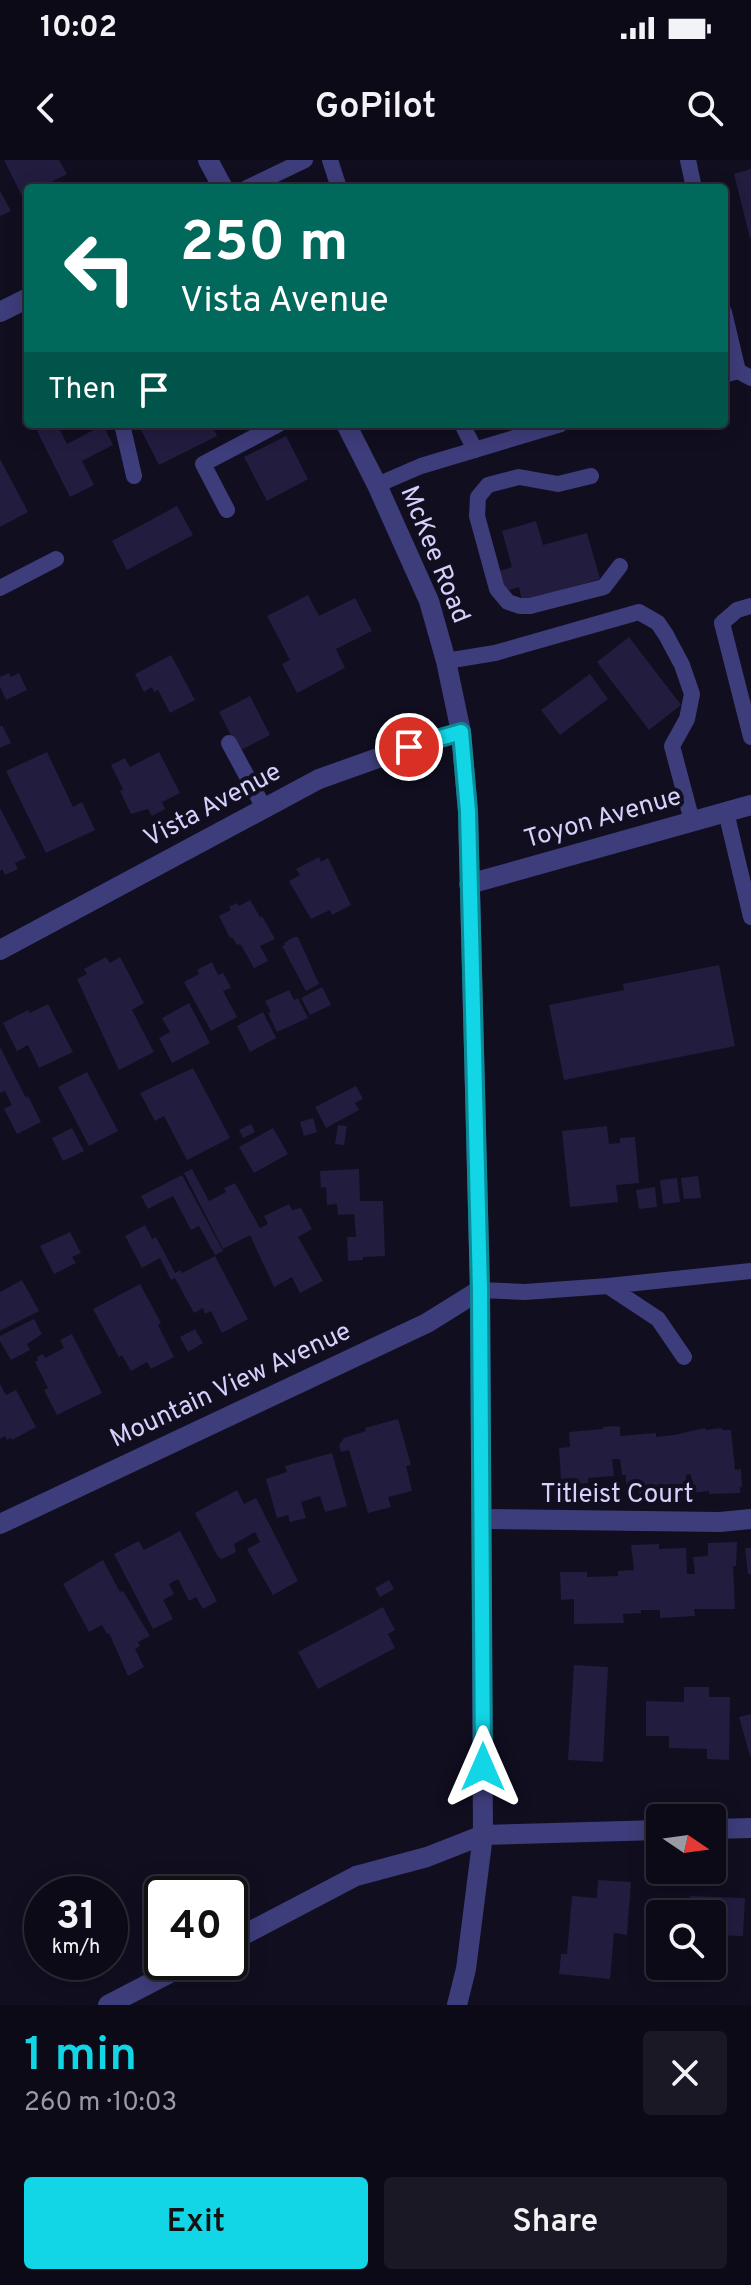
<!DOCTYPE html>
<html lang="en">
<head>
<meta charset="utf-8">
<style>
  :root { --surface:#0d0a18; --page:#1b1825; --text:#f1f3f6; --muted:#9a9aa2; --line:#2d2b37; --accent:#12d5e6 }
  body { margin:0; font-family:Overpass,sans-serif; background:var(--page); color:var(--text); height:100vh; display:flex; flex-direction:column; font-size:30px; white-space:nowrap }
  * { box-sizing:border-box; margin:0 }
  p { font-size:26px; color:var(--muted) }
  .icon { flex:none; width:44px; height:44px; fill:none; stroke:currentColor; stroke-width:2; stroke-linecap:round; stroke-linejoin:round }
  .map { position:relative; height:1845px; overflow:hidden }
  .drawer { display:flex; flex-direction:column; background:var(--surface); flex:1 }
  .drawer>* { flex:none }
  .hud { position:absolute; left:24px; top:24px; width:704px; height:244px; border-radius:8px; box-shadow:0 4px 20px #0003,0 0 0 2px var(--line); background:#00695c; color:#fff; overflow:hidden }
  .needle { width:52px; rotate:103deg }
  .controls { position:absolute; left:646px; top:1644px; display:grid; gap:16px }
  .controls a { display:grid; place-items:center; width:80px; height:80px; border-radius:8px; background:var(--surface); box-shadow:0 4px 20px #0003,0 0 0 2px var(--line); font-size:40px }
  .speed { position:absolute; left:24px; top:1716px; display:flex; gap:16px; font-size:40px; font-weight:700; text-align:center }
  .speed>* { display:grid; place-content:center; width:104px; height:104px; border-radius:50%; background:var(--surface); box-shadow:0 4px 20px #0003,0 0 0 2px var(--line); line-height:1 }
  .speed small { font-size:20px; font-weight:400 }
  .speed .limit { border:4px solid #111; border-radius:12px; background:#fff; color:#111 }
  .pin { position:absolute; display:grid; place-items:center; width:68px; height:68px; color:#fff; margin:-34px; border:4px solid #fff; border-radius:50%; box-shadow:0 2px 8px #0007 }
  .me { position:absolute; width:88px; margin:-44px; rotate:0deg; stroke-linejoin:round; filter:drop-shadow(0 0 6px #0008) }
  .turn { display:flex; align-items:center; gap:28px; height:168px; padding:0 24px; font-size:36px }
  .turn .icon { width:104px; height:104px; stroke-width:2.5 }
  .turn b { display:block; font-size:56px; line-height:68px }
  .then { display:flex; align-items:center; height:76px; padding:0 24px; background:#0003; gap:16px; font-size:30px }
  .round { display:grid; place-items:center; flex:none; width:84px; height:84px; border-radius:8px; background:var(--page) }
  .headline { display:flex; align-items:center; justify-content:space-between; height:136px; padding:0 24px }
  h1 { font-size:48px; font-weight:600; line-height:60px; color:var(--accent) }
  .primary-button { display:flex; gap:16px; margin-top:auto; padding:16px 24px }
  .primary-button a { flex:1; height:92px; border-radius:8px; background:var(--accent); color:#111; font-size:32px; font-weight:600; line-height:92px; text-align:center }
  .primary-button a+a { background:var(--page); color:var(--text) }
  .status { display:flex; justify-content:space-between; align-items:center; height:56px; padding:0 40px; background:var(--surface); direction:ltr }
  .status svg { height:22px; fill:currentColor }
  header { display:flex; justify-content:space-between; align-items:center; height:104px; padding:0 24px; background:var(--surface); font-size:36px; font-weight:600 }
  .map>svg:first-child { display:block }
  .building { fill:#221c3f }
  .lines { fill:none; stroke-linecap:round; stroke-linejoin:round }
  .service { stroke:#3e3d7b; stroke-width:16 }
  .minor { stroke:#3e3d7b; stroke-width:20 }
  .tertiary { stroke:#3e3d7b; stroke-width:20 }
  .route-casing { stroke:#0c8a96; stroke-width:20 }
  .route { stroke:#12d5e6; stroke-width:14 }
  .labels { text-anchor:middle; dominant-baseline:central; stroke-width:8; stroke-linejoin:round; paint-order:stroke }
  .street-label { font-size:26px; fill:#d5d1fb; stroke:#110e20 }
</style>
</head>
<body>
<div class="status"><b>10:02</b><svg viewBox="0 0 49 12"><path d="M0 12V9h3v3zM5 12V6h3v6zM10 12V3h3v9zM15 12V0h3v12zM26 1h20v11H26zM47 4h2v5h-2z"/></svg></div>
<header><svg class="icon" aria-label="back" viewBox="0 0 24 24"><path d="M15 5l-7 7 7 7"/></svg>GoPilot<svg class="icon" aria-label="search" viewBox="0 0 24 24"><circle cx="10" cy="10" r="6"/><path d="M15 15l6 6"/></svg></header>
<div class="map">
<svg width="751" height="1845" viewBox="0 0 751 1845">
  <rect width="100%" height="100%" fill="#110e20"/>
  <!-- building -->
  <path class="building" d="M4,0H59L67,14L47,24L49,27L46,28H28V36L23,38Z
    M751,9V78H750L734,14Z
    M0,31L11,51L0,56Z
    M51,264H57L67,284L103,265L113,285L82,301L94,325L70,337L37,271Z
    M138,264H211L217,276L159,305Z
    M286,276L308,319L267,341L244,297Z
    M0,299L28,352L0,367Z
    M177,346L193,375L127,410L112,381Z
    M536,361L543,385L587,373L600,419L522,441L519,427L506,431L500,411L512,407L502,371Z
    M308,435L319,456L355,438L372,471L336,489L345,508L297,533L282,504L290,500L267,456Z
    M629,477L681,545L649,570L597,502Z
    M171,495L195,540L170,553L158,530L154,532L152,527L144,532L135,514Z
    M9,513L11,517L19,513L27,530L6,540L0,527V517Z
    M590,514L608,539L560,575L541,550Z
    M250,536L270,575L239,591L219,552Z
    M2,565L11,583L0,588V567Z
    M47,592L73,647L82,642L95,670L46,693L6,611Z
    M159,592L180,633L162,642L165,649L152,656L148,649L131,654L120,631L123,629L111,605L125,598L130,607Z
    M0,648L26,698L15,703L18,709L5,715L2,709L0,711Z
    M319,697L321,702L328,698L351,745L332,755L330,750L311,759L289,721L300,715L296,709Z
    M250,740L260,757L262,756L275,779L260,786L268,801L254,808L241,785L236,784L232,777L230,778L219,756L231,750L229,747L237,743L239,746Z
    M294,777H298L319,824L306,831L282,786L285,785L284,783Z
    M106,797L110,803L120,797L144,843L132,850L154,892L119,910L77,819L87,814L84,809Z
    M212,802L218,815L223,813L231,828L223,831L237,857L211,871L184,822L199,814L197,810Z
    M719,805L735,886L564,920L549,845L624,830L623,824Z
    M322,827L331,845L310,855L301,838Z
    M289,830L294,840L298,838L308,858L277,872L268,853L271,852L265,841Z
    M189,843L210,883L172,903L159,878L170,872L162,858Z
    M48,844L73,892L39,908L28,885L17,891L3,863L28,850L30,853Z
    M263,852L276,878L250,892L237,866Z
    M0,887L26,938L28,936L41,962L17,974L4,949L12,945L5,931L0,933Z
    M193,908L230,978L187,1000L164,956L155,961L140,933Z
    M87,912L118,971L89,986L58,927Z
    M356,926L363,939L355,943L359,950L326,968L315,947Z
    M313,958L317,972L304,976L300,962Z
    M251,964L255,972L243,978L239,970Z
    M338,965L347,966L344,985L335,984Z
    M607,966L609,984L620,983V978L635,977L639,1023L616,1025L618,1042L570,1047L562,971Z
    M72,968L84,991L63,1001L52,978Z
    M273,968L288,994L254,1013L239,987Z
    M192,1009L209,1041L226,1032L224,1028L235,1023L260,1068L268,1064L264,1056L289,1044L292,1050L301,1048L312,1069L298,1077L323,1121L300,1133L292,1117L274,1127L250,1075L223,1089L184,1013Z
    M359,1009L360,1041H383L385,1096L363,1097V1100L348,1101L347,1077H356L354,1054L338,1055L337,1044L327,1045L326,1027L321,1028L320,1011Z
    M182,1015L223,1091L215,1095L199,1066L191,1070L173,1036L148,1049L141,1036Z
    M698,1016L701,1038L684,1039L681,1018Z
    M677,1018L680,1042L663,1044L660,1020Z
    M655,1027L657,1047L639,1049L636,1030Z
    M145,1065L152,1079L156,1077L175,1113L180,1110L182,1113L215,1096L248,1159L222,1173L211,1151L205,1154L203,1148L194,1153L175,1118L171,1120L160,1098L142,1108L125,1076Z
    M70,1072L81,1093L72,1097L76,1103L54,1114L40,1086Z
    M22,1120L39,1151L0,1171V1132Z
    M140,1124L161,1163L158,1165L174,1197L151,1209L147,1202L131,1211L122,1195L119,1197L93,1149Z
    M34,1159L42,1174L27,1184L30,1190L11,1200L0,1181V1176Z
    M195,1169L203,1183L188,1192L180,1177Z
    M72,1174L102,1233L57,1255L44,1230L48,1228L35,1202L38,1200L37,1197L43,1194L45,1198L64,1188L60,1180Z
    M0,1224L6,1235L16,1230L36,1267L12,1280L11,1278L7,1280L5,1276L0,1279Z
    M398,1259L411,1305L406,1306L412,1331L388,1337L391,1347L368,1353L349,1290L341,1292L339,1285L344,1278L366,1271L365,1268Z
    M613,1266L620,1267V1276L656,1273V1277L674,1275L705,1268L706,1270L722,1268V1270H731L735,1310L741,1309L742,1327H740V1333L709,1334V1331L693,1333L691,1314L686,1315L687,1337L660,1339V1332L639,1334L638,1324H626V1315H622L620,1299H612L614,1316L588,1318V1323L576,1324L575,1318L561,1319L559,1288L570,1287L569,1272L603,1269V1267Z
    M332,1293L347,1346L325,1352L320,1336L301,1342L306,1358L290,1362L288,1355L277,1358L266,1319L287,1312L285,1306Z
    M237,1330L244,1344L256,1338L298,1421L273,1435L247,1389L260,1382L255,1372L234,1384L236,1392L222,1399L218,1397L195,1353Z
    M180,1371L217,1441L203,1449L196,1437L189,1441L178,1419L169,1424L174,1434L163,1440L173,1459L153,1469L114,1394L139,1381L144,1390Z
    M737,1382L736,1406H733L735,1449H694L695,1456L660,1458V1450H641V1453L623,1454L624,1463L574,1464V1439L561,1440L560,1412H587V1417L618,1416V1411L634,1410L631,1385L659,1384V1389L686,1388L687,1414H695L693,1397L708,1396V1383Z
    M745,1388H751V1414H748Z
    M103,1400L120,1432L123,1431L150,1476L138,1482L140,1486L135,1489L144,1507L128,1516L109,1473L107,1474L102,1465L89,1472L63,1424Z
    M389,1420L394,1429L380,1437L375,1428Z
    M383,1447L395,1470L388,1474L395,1488L318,1529L298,1492Z
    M574,1505L608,1507L603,1602L568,1600Z
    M684,1527H709V1537H730L729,1600L707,1599V1589L669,1588V1576H646V1541L684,1542Z
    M751,1554V1596H750L739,1557Z
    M598,1720L631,1722L627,1775L614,1773L610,1819L559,1814L561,1794H567L572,1736L597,1738Z
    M690,1736L745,1738L743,1776L712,1775V1754H669V1744L689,1745Z"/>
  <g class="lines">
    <!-- service -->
    <path class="service" d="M330,0L339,28
      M688,0L694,28
      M247,28L305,0
      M724,152L738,211
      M724,215L738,211L751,218
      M122,264L134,316
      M462,264L475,290
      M591,316L558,324L519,317L488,325L478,337L477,356L497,429L508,442L520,446H530L604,427L620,406
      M377,325L421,306L561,264
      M227,350L203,304L279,264
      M0,428L56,399
      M751,446L737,450L722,463L751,577
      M446,501L495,493L639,452L658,463L666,475L682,505L692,534L687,559L672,586L692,661
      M229,583L264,648
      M726,652L751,757
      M480,1130L525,1132L608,1126
      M684,1197L658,1159L608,1126L751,1111"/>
    <!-- minor -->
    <path class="minor" d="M0,790L319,619L409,587L461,572
      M483,1359L720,1362L751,1359
      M0,1364L427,1163L480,1130
      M712,1669L751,1668
      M230,1782L356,1716L427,1697L483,1675L660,1670
      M108,1845L191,1802"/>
    <!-- tertiary -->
    <path class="tertiary" d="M208,0L223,28
      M0,152L28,138
      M346,264L377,325L429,441L446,501L461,572L468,651L480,1130L483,1675L466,1809L457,1845
      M469,724L751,645"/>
  </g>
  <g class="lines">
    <!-- route casing -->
    <g class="route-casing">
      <path id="route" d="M409,587L461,572L468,651L480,1130L483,1607"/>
    </g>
    <!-- route -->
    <use href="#route" class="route"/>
  </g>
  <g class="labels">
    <!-- street labels -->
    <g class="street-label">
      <text transform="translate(434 395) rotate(68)">McKee Road</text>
      <text transform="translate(213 646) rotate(-28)">Vista Avenue</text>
      <text transform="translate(603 659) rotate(-16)">Toyon Avenue</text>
      <text transform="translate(231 1226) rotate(-25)">Mountain View Avenue</text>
      <text x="617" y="1335">Titleist Court</text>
    </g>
  </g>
</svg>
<div class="controls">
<a><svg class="needle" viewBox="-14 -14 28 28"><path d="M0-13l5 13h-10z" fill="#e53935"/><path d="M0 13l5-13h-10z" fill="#9a9aa2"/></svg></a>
<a><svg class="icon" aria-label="search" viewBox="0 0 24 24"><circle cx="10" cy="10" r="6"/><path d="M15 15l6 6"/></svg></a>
</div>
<div class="speed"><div>31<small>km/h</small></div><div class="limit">40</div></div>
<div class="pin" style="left:409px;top:587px;background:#d93025"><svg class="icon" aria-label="arrive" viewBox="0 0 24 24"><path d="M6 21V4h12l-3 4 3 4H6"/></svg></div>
<svg class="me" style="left:483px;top:1607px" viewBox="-20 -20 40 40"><path d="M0-17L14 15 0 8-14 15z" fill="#12d5e6" stroke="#fff" stroke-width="4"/></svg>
<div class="hud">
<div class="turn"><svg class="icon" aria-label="left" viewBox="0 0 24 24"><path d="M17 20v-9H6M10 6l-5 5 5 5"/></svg><div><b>250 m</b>Vista Avenue</div></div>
<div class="then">Then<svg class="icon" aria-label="arrive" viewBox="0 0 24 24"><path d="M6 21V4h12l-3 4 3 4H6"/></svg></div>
</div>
</div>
<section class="drawer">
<div class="headline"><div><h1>1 min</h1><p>260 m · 10:03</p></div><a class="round"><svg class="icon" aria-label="close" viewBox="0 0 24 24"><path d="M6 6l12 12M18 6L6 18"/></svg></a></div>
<div class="primary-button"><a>Exit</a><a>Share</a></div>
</section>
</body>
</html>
